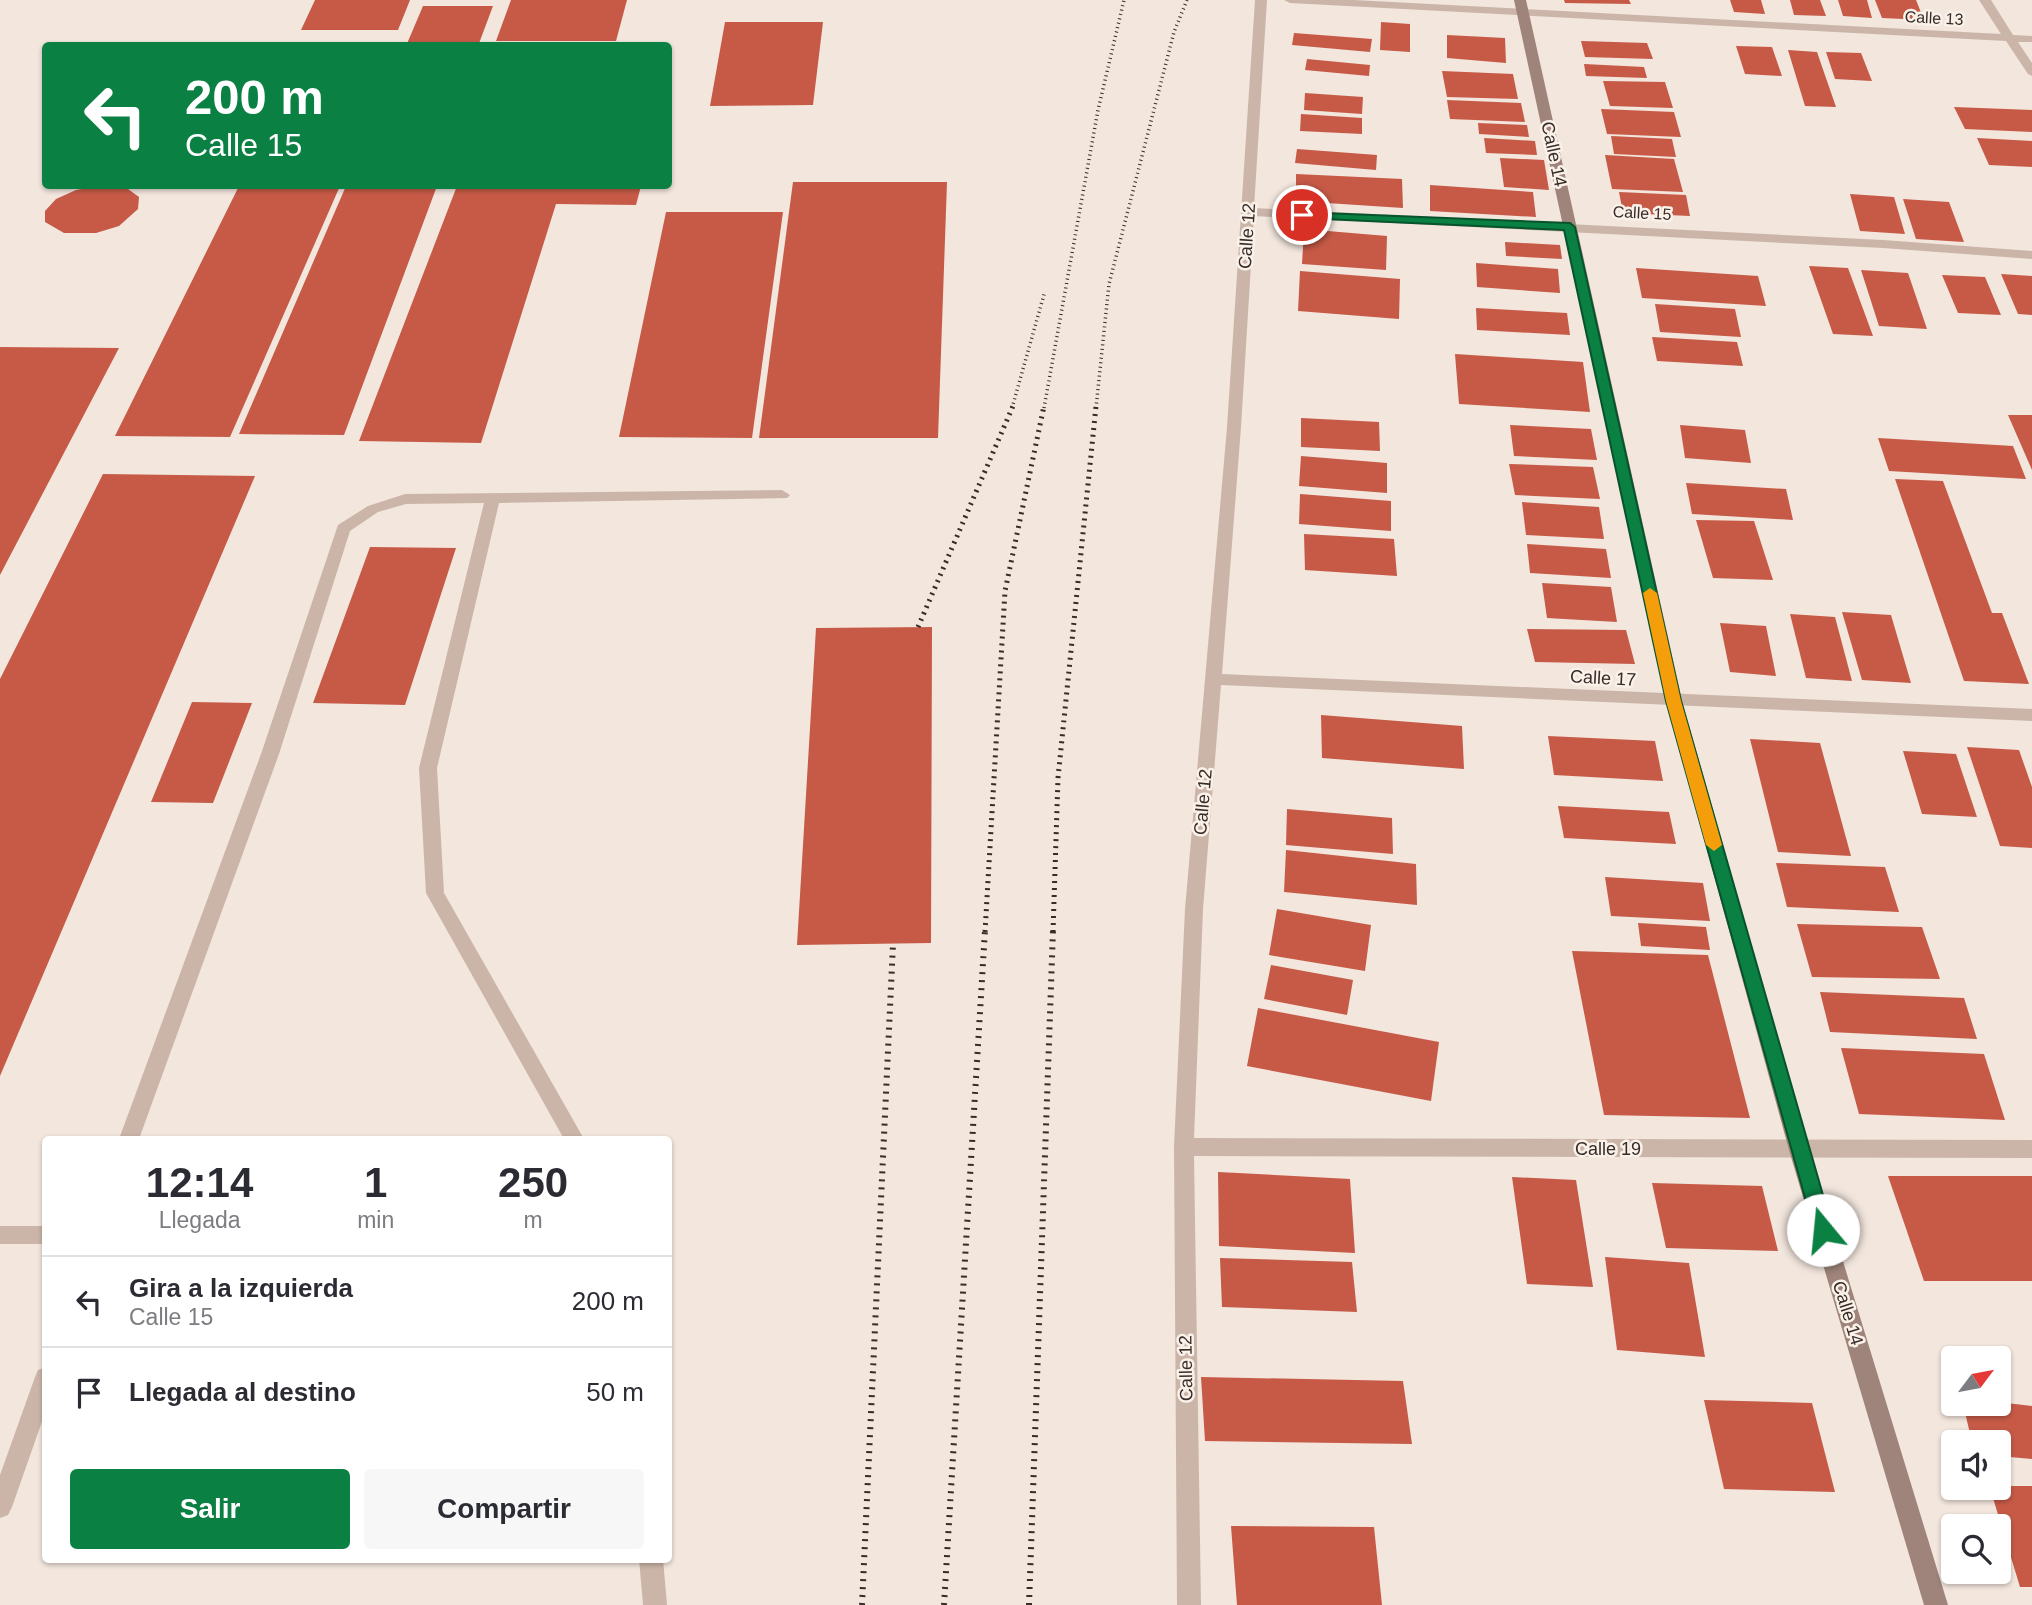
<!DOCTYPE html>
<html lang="es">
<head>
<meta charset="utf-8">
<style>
  :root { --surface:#fff; --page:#f7f7f7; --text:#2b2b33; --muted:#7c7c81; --line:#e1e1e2; --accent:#0b8043 }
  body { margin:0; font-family:Arial,sans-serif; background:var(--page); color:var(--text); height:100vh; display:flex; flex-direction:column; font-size:26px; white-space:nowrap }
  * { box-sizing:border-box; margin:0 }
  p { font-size:23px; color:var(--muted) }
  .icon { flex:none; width:38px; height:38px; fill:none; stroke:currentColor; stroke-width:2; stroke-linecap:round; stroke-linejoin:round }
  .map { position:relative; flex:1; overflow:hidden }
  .panel { position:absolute; left:42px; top:1136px; width:630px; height:427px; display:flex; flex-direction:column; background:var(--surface); border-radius:7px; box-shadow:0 2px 5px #0004 }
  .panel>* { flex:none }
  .banner { position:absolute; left:42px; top:42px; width:630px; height:147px; border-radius:7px; box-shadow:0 2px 5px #0004; background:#0b8043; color:#fff; overflow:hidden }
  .needle { width:46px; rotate:58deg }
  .tools { position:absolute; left:1941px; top:1346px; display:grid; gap:14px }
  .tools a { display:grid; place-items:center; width:70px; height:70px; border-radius:7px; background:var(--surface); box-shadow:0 2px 5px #0004; font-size:35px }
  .pin { position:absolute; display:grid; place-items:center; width:60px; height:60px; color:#fff; margin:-30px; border:4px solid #fff; border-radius:50%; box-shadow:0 2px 7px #0007 }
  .me { position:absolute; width:77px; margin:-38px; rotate:343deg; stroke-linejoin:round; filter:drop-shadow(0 0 5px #0008) }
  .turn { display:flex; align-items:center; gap:24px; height:147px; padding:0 28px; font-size:32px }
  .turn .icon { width:91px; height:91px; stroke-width:2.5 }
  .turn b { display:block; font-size:49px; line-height:60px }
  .eta { display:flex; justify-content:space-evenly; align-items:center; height:119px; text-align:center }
  .eta b { font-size:42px; font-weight:800; line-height:49px }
  .primary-button { display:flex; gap:14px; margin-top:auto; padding:14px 28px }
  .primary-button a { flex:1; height:80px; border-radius:7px; background:var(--accent); color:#fff; font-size:28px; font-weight:800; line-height:80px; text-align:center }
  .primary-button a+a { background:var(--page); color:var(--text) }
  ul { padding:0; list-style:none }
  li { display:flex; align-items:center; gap:21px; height:91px; padding:0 28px; border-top:2px solid var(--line) }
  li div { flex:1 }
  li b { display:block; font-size:26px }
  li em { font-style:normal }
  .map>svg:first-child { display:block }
  .building { fill:#c65a47 }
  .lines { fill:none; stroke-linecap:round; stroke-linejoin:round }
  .lane { fill:#cbb5a9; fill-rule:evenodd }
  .street { fill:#cbb5a9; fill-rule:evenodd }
  .secondary { fill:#9e847a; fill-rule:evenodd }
  .rail-far2 { stroke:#382c29; stroke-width:3.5; stroke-dasharray:1 3.5; stroke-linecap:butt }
  .rail-far1 { stroke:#382c29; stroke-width:5; stroke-dasharray:2 5; stroke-linecap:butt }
  .rail { stroke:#382c29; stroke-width:6; stroke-dasharray:2 6; stroke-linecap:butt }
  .route { fill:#0b8043; stroke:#07532c; stroke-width:2 }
  .slow { fill:#f59e0b }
  .labels { text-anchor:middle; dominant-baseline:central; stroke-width:5; stroke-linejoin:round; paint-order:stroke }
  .far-street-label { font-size:16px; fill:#382c29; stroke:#faf1e9 }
  .street-label { font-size:18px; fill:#382c29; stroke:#faf1e9 }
</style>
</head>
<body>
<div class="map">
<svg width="2032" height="1605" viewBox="0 0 2032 1605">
  <rect width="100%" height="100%" fill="#f2e6dd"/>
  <!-- building -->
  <path class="building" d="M315,0H410L398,30H301Z
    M511,0H627L616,41H496Z
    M1564,0H1629L1631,4L1565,3Z
    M1730,0H1761L1765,14L1734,12Z
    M1790,0H1820L1826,16L1794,15Z
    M1838,0H1867L1872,18L1843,16Z
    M1875,0H1916L1924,20L1882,18Z
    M423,6H493L478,46H406Z
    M725,22H823L813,105L710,106Z
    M1381,22L1410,24V52L1380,50Z
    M1294,33L1372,39L1370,52L1292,45Z
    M1447,35L1505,38L1506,63L1447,58Z
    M1581,41L1647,43L1653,59L1585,57Z
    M1736,46L1772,47L1782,76L1745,74Z
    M1788,50L1817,52L1836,107L1805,106Z
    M1826,52L1861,53L1872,81L1835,79Z
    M1307,59L1370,65L1369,76L1305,70Z
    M1584,64L1644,67L1647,78L1586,76Z
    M1442,71L1513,74L1518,99L1447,97Z
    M1603,81L1665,82L1673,108L1610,106Z
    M1305,93L1363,97L1362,114L1304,110Z
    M1447,100L1521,103L1525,122L1450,119Z
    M1954,107L2032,110V132L1965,129Z
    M1601,109L1674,112L1681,137L1607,134Z
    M1301,114L1362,118V134L1300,131Z
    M1478,123L1527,125L1529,137L1479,134Z
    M1611,136L1672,139L1676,157L1614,154Z
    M1484,138L1535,141L1537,155L1486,153Z
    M1977,138L2032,141V167L1989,165Z
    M1297,149L1377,155L1376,170L1295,163Z
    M1605,155L1674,159L1683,192L1612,189Z
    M1500,158L1544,160L1549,190L1504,187Z
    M1296,174L1402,179L1403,208L1296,201Z
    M793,182H947L938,438H759Z
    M1430,185L1533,192L1536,217L1430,211Z
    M98,186L128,189L139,197L138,209L119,226L96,233H64L45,222V211L56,199L76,190Z
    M239,186H340L230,437L115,436Z
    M346,186H437L344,435L239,434Z
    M457,186H641L636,205L556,204L481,443L359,441Z
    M1619,192L1686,195L1690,216L1623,213Z
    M1850,194L1894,197L1905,234L1860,231Z
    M1903,199L1949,202L1964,242L1916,239Z
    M666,212H783L752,438L619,437Z
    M1304,229L1387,236L1386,270L1302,264Z
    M1505,242L1560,245L1562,259L1506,256Z
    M1476,263L1558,269L1560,293L1477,287Z
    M1809,266L1848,268L1873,336L1833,334Z
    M1636,268L1758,276L1766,306L1642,298Z
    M1861,270L1908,273L1927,329L1879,326Z
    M1300,271L1400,279L1399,319L1298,311Z
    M2001,274L2032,276V315L2018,314Z
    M1942,275L1985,277L2001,315L1958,313Z
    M1655,304L1735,309L1741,337L1660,332Z
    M1476,308L1567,313L1570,335L1477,330Z
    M1652,337L1737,342L1743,366L1657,361Z
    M0,347L119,348L0,575Z
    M1455,354L1583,362L1590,412L1459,404Z
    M2008,415H2032V470Z
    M1301,418L1379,422L1380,451L1301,447Z
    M1510,425L1591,429L1597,460L1514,456Z
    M1680,425L1745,430L1751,463L1685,458Z
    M1878,438L2013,446L2026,479L1889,471Z
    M1301,456L1387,463V493L1299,486Z
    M1509,464L1593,467L1600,499L1515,495Z
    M103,474L255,476L0,1076V679Z
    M1895,479L1943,481L1992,613H2002L2029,684L1964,681Z
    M1686,483L1786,489L1793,520L1692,514Z
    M1300,494L1391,501V531L1299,524Z
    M1522,502L1599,507L1604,539L1526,535Z
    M1696,520L1754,521L1773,580L1713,578Z
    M1304,534L1394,539L1397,576L1305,570Z
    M1527,544L1606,549L1611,578L1530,573Z
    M370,547L456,548L405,705L313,703Z
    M1542,583L1611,587L1617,622L1547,618Z
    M1842,612L1891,615L1911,683L1862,680Z
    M1790,614L1835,617L1852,681L1806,678Z
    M1720,623L1766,626L1776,676L1730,672Z
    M932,627L931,943L797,945L816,628Z
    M1527,629L1626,630L1635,664L1535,662Z
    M192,702L252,703L213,803L151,802Z
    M1321,715L1462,726L1464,769L1322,758Z
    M1548,736L1655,741L1663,781L1554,775Z
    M1750,739L1820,743L1851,856L1778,852Z
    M1967,747L2019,750L2032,787V848L2000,846Z
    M1903,751L1956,754L1977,817L1922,814Z
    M1558,806L1669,812L1676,844L1564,838Z
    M1287,809L1392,818L1393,854L1286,845Z
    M1286,850L1416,864L1417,905L1284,892Z
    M1776,863L1885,867L1899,912L1787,907Z
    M1605,877L1703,883L1710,921L1611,916Z
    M1277,909L1371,925L1365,971L1269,955Z
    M1638,923L1706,927L1710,950L1641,946Z
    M1797,924L1922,927L1940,979L1812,977Z
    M1572,951L1708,955L1750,1118L1604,1115Z
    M1271,965L1353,980L1347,1015L1264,999Z
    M1820,992L1964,998L1977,1039L1830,1032Z
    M1258,1008L1439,1042L1431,1101L1247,1066Z
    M1841,1048L1984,1054L2005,1120L1859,1114Z
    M1218,1172L1350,1179L1355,1253L1219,1246Z
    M1888,1176H2032V1281H1924Z
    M1512,1177L1576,1180L1593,1287L1527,1284Z
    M1652,1183L1762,1186L1778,1251L1666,1248Z
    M1605,1257L1689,1263L1705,1357L1617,1350Z
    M1220,1258L1352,1262L1357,1312L1222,1307Z
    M1201,1377L1403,1381L1412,1444L1205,1441Z
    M1704,1400L1812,1403L1835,1492L1724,1489Z
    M1998,1402L2032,1406V1459L1998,1456V1442H1972L1963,1404Z
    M1998,1486H2032V1587H2020L1990,1488Z
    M1231,1526L1374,1527L1382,1605H1237Z"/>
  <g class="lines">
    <!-- lane -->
    <path class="lane" d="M782,490L790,495L787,498L499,503L437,768L444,893L584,1139H564L426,893L419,768L484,503L406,504L378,512L350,531L279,754L139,1139H119L261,754L338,525L368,506L405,494Z
      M0,1226H46V1244H0Z
      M639,1559H663L667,1605H643Z"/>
    <!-- street -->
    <path class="street" d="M1255,0H1267L1254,208L1883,240L2032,251V259L1883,248L1254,216L1241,427L1222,674L2032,709V721L1221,685L1203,909L1194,1138L2032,1140V1158L1194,1156L1201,1605H1177L1174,1147L1185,909L1227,427Z
      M1284,0H1354L2001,34L1979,0H1991L2013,35L2032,36V42H2018L2032,63V76L2028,74L2006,41L1290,3Z
      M46,1367V1410L12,1507L8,1515L0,1518V1475L35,1377L38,1370Z"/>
    <!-- secondary -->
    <path class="secondary" d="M1514,0H1526L1682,700L1809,1150L1948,1605H1924L1789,1150L1666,700Z"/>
    <!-- rail-far2 -->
    <path class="rail-far2" d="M1012,408L1045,291
      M1044,408L1098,110L1124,0
      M1096,408L1109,284L1174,32L1187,0"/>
    <!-- rail-far1 -->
    <path class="rail-far1" d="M918,627L1013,406
      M985,932L1005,591L1044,406
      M1053,932L1058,778L1096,406"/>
    <!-- rail -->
    <path class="rail" d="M862,1605L893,944
      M944,1605L985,930
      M1029,1605L1053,930"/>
  </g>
  <!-- route -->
  <path class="route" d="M1298,212L1570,223L1575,227L1681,701L1833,1230L1830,1236H1817L1814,1230L1666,701L1564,230L1302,218L1298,217Z"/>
  <!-- slow -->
  <path class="slow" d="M1650,588L1657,593L1681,701L1722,845L1714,851L1706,845L1666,701L1643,593Z"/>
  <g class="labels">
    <!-- far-street labels -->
    <g class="far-street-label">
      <text transform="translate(1934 18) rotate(3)">Calle 13</text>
      <text transform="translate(1642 213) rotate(3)">Calle 15</text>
    </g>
    <!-- street labels -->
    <g class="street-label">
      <text transform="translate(1554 154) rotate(78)">Calle 14</text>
      <text transform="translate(1247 236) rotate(-86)">Calle 12</text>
      <text transform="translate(1603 678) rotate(3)">Calle 17</text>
      <text transform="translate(1203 802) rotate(-85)">Calle 12</text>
      <text x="1608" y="1149">Calle 19</text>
      <text transform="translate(1848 1313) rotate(73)">Calle 14</text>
      <text transform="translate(1186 1368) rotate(-91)">Calle 12</text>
    </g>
  </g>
</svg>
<div class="tools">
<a><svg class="needle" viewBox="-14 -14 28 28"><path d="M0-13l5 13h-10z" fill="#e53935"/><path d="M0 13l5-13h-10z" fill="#7c7c81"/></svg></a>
<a><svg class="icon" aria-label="sound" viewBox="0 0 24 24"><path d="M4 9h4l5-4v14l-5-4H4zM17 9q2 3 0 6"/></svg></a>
<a><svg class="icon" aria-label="search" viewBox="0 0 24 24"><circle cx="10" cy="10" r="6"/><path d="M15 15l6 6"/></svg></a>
</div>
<div class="pin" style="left:1302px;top:215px;background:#d93025"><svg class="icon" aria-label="arrive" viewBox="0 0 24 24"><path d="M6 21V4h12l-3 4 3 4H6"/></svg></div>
<svg class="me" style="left:1823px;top:1230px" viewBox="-20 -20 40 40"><circle r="19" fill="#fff"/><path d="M0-13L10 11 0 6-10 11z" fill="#0b8043"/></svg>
<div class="banner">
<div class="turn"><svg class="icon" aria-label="left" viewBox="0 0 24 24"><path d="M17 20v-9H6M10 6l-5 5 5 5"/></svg><div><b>200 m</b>Calle 15</div></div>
</div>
<section class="panel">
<div class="eta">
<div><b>12:14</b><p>Llegada</p></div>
<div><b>1</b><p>min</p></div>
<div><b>250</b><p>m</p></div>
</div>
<ul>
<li><svg class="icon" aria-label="left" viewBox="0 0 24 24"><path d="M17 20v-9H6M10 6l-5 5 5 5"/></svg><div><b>Gira a la izquierda</b><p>Calle 15</p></div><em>200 m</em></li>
<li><svg class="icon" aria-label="arrive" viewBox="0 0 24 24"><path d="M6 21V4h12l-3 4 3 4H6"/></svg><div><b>Llegada al destino</b></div><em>50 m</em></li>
</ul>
<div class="primary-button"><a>Salir</a><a>Compartir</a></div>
</section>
</div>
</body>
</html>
